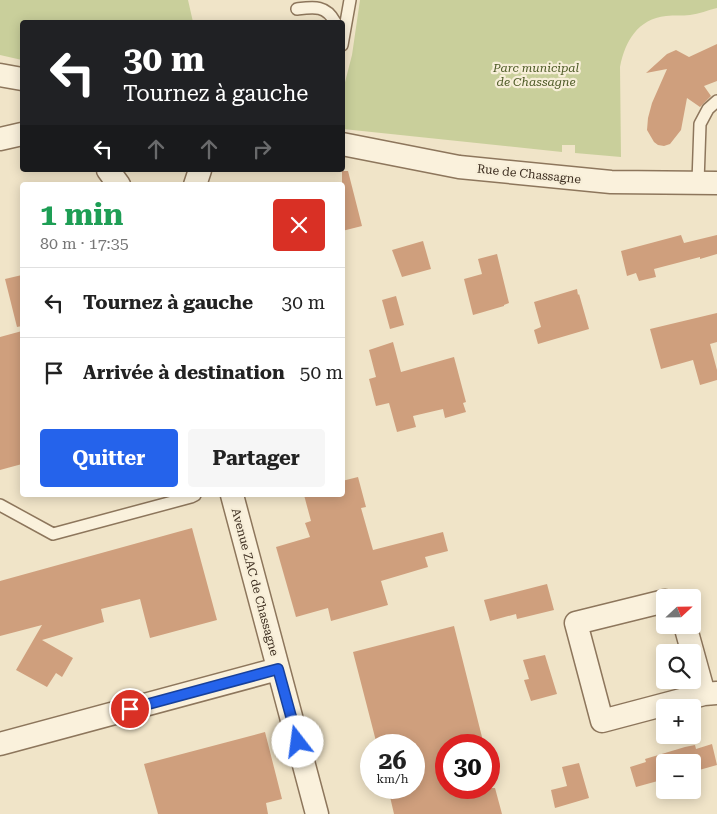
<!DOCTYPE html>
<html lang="fr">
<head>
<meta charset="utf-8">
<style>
  :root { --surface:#fff; --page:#f6f6f6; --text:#222; --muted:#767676; --line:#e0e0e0; --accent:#2563eb }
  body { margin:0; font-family:"Roboto Serif",serif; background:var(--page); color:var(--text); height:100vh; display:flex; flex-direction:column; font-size:19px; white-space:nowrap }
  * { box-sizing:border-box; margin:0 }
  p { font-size:16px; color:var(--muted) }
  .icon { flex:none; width:28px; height:28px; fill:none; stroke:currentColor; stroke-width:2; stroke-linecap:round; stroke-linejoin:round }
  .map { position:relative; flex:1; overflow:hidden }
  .sheet { position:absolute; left:20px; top:182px; width:325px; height:315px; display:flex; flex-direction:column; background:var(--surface); border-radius:5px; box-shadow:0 2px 12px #0003 }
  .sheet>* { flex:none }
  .guide { position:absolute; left:20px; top:20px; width:325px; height:152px; border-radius:5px; box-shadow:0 2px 12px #0003; background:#202124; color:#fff; overflow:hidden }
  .needle { width:32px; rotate:68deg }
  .buttons { position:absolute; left:656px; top:589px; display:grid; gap:10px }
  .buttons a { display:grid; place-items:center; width:45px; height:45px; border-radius:5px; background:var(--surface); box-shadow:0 2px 12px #0003; font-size:25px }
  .speed { position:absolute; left:360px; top:734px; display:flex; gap:10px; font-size:25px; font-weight:700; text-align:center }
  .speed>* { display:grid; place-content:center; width:65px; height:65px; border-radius:50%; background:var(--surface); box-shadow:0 2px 12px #0003; line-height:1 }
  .speed small { font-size:12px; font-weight:400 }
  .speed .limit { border:8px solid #d22; background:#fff; color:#111 }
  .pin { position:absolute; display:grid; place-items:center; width:42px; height:42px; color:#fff; margin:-21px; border:2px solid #fff; border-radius:50%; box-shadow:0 1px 5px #0007 }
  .me { position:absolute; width:55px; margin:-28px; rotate:345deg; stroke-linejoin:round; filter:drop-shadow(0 0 4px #0008) }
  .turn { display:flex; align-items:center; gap:18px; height:105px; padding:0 20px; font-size:22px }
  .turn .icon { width:65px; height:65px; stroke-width:2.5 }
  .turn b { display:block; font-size:35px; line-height:42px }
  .lanes { display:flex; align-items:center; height:48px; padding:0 20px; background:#0003; justify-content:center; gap:25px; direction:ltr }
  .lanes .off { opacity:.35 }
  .round { display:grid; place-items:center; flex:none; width:52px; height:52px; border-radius:5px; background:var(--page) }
  .overview { display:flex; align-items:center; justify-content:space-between; height:85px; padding:0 20px }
  h1 { font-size:30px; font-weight:700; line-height:38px; color:#1e9e55 }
  .cta { display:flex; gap:10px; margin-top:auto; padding:10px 20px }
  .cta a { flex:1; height:58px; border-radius:5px; background:var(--accent); color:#fff; font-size:20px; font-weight:700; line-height:58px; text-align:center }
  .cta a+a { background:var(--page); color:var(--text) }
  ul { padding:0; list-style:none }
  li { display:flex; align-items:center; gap:15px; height:70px; padding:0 20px; border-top:1px solid var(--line) }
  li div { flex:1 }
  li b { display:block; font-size:19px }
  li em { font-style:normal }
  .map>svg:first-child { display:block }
  .green { fill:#c9cf9b }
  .building { fill:#cf9f7d }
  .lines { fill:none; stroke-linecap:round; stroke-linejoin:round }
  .lane-casing { stroke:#8d765c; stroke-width:14 }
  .street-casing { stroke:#8d765c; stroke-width:25 }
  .lane { stroke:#faf1dc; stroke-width:11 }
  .street { stroke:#faf1dc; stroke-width:22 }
  .route-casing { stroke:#184099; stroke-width:12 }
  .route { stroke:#2563eb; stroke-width:9 }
  .labels { text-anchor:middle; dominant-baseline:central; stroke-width:4.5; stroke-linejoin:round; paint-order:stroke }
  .park-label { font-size:12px; font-style:italic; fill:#4d5a26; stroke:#f7eed8 }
  .street-label { font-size:12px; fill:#3d2e20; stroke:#f7eed8 }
</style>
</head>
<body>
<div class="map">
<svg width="717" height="814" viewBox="0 0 717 814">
  <rect width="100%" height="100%" fill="#f0e4c8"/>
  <!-- green -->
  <path class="green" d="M0,0H188L193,22H22V60L0,55Z
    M360,0H717V8C708,10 699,14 690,15C682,16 674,15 666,16C638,19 625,41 620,67L621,157L575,153V145H562V152L343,129V90L352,55Z"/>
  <!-- building -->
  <path class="building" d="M717,44V81L704,86L711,96L700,107L687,98L681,130L670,144L664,146L658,145L654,142L647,130L648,118L652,103L667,69L646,73L667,54L676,50L689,57Z
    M342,171H348L362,226L342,231Z
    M681,235L684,243L717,235V254L700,259V257L654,269L656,277L639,281L636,273L627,276L621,251Z
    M423,241L431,269L402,277L392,250Z
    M497,254L509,303L504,305V306L473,315L464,279L482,274L478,259Z
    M22,275V326L17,327L5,279Z
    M577,289L578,295L579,294L589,329L538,344L534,330L541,327L534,302Z
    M396,296L404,325L390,329L382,300Z
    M717,313V342L710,344L717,370V380L700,385L693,360L661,369L650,329Z
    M22,331V464L0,470V337Z
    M393,342L401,372L454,357L466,402L463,403L466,412L445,418L443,409L413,416L416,427L397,432L389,403L376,406L369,379L376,377L369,350Z
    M358,477L366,507L361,508L373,550L443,532L448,551L425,557L428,567L381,581L388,605L331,621L328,608L296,617L276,547L310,537L305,523L311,521L304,495H342V481Z
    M192,528L217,620L150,638L140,599L101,609L104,622L42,640L73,658L62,677L56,673L47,687L16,670L42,625L0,636V581Z
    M547,584L554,610L517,619L516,614L490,621L484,600Z
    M454,626L484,745H446V788H495L502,814H394L388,788H414V745H377L353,652Z
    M545,655L557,694L531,701L524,680L529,679L523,660Z
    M265,732L282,799L266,803L268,814H158L144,764Z
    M712,744L717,765L692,772V762H665V779L636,787L630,767L646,762L645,759L685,747L695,745L696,749Z
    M579,763L589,798L555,808L551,790L567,786L562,767Z"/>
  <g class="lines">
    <!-- lane casing -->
    <g class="lane-casing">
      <path id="lane" d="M297,9C314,7 326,5 335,22
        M342,45L350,0
        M698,182L700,124L708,109L717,101
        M0,505L53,534L191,497L195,495"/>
    </g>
    <!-- street casing -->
    <g class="street-casing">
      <path id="street" d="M0,75L22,79
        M0,139L22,134
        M342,144L459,167L611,182L717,183
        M108,170L119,185
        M195,185L200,170
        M232,495L317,814
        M665,601L576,623L602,721L704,694L717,693
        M685,625L704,694
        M0,744L278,669"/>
    </g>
    <!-- lane -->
    <use href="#lane" class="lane"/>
    <!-- street -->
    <use href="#street" class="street"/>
  </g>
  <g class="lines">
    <!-- route casing -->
    <g class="route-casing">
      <path id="route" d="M130,709L278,669L298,742"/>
    </g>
    <!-- route -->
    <use href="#route" class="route"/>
  </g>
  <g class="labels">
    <!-- park labels -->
    <g class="park-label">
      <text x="536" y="68">Parc municipal<tspan x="536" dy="14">de Chassagne</tspan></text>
    </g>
    <!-- street labels -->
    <g class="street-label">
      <text transform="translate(529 174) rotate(6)">Rue de Chassagne</text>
      <text transform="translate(255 582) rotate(75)">Avenue ZAC de Chassagne</text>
    </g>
  </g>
</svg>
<div class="buttons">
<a><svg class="needle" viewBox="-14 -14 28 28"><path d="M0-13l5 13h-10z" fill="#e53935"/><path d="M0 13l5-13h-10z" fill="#767676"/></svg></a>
<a><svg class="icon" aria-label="search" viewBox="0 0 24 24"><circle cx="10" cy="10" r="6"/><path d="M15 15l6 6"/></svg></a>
<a>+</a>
<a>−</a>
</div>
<div class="speed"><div>26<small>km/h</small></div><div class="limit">30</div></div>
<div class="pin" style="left:130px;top:709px;background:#d93025"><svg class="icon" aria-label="arrive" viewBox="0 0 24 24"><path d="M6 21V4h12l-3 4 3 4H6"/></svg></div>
<svg class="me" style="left:298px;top:742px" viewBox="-20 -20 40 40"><circle r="19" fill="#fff"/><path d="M0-13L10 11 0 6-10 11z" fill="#2563eb"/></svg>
<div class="guide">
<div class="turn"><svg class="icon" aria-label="left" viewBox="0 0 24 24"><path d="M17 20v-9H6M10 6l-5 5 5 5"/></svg><div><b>30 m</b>Tournez à gauche</div></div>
<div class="lanes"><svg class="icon" aria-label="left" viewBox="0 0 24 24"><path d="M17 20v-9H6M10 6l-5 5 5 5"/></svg><svg class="icon off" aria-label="ahead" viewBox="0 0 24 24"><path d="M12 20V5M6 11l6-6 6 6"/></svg><svg class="icon off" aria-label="ahead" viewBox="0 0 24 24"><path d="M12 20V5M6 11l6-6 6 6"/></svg><svg class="icon off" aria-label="right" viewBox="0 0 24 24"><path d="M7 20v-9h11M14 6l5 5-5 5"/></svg></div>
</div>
<section class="sheet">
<div class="overview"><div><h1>1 min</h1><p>80 m · 17:35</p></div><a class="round" style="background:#d93025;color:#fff"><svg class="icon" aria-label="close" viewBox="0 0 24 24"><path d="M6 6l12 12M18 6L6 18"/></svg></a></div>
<ul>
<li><svg class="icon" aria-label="left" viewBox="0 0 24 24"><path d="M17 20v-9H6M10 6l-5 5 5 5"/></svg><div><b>Tournez à gauche</b></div><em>30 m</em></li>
<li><svg class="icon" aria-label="arrive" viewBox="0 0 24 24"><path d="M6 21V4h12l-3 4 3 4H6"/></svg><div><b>Arrivée à destination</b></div><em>50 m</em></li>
</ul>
<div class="cta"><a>Quitter</a><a>Partager</a></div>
</section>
</div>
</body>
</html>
